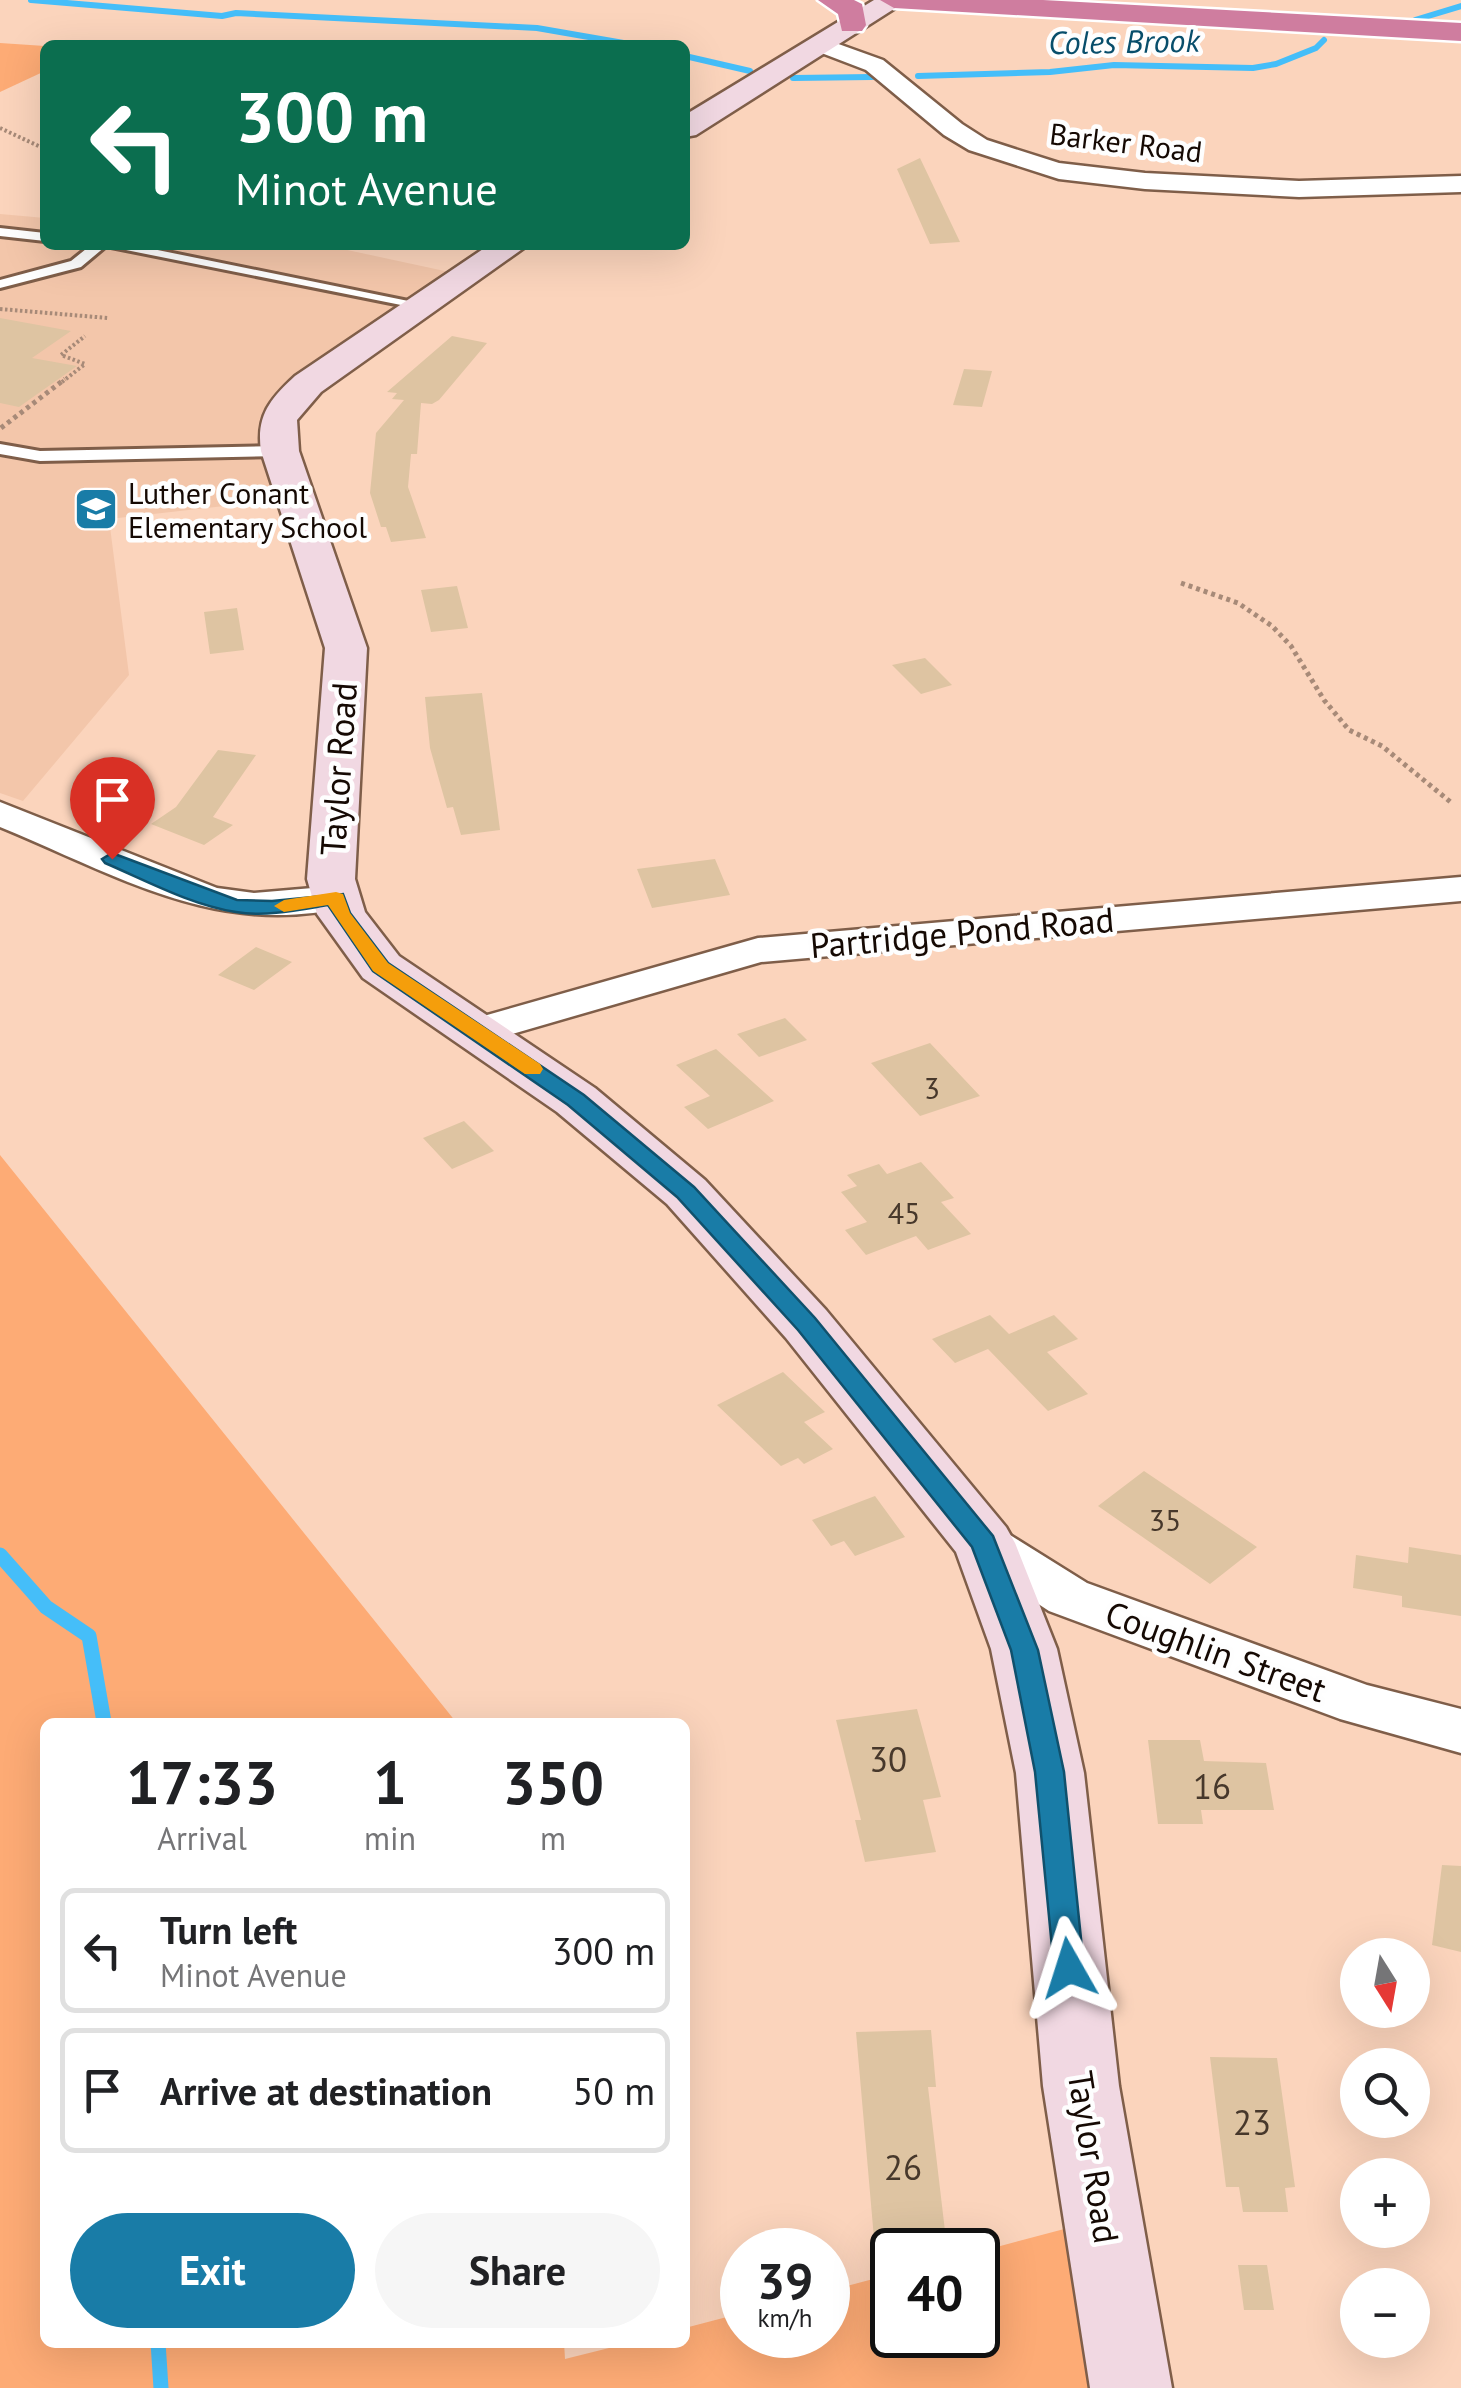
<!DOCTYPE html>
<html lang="en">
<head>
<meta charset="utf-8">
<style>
  :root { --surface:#fff; --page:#f6f6f6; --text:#202124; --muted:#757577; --line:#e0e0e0; --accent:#197ca7 }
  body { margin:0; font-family:"PT Sans",sans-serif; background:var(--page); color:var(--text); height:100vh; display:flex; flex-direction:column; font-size:38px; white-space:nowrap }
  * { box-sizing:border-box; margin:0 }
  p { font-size:32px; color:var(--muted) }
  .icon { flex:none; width:55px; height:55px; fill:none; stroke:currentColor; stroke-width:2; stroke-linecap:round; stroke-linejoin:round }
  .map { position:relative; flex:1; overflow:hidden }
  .panel { position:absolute; left:40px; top:1718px; width:650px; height:630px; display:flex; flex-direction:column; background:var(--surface); border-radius:15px; box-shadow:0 10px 40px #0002 }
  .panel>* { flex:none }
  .top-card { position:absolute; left:40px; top:40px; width:650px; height:210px; border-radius:15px; box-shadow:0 10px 40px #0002; background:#0b6e4f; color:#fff; overflow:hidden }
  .needle { width:65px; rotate:169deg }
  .controls { position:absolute; left:1340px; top:1938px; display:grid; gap:20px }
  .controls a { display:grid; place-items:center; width:90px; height:90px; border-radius:50%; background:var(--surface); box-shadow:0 10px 40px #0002; font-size:50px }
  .speed { position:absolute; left:720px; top:2228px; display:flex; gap:20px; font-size:50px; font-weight:700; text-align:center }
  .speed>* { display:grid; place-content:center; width:130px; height:130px; border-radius:50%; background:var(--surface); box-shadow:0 10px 40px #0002; line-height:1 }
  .speed small { font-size:25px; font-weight:400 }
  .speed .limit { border:5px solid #111; border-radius:15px; background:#fff; color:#111 }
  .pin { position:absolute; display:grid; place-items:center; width:85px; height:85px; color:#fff; margin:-102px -42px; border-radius:50% 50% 50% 0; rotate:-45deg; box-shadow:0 0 10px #0007 }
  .pin .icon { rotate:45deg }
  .me { position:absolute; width:110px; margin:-55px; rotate:354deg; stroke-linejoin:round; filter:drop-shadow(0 0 8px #0008) }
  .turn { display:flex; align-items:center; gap:35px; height:210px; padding:0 30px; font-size:45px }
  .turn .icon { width:130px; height:130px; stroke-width:2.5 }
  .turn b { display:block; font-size:70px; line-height:85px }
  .eta { display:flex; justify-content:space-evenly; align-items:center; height:170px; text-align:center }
  .eta b { font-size:60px; font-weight:800; line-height:70px }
  .button { display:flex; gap:20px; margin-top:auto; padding:20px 30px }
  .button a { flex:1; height:115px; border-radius:60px; background:var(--accent); color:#fff; font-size:40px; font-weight:800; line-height:115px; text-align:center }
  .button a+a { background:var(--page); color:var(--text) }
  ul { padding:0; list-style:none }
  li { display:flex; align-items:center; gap:30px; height:125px; margin:0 20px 15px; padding:0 10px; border:5px solid var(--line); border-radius:15px }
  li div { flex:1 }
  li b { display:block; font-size:38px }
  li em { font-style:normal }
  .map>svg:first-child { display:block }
  .built { fill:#f3c6aa }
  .green { fill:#fdab75 }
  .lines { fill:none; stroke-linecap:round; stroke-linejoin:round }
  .stream-far1 { stroke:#45bef9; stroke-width:6 }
  .stream { stroke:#45bef9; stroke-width:15 }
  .building { fill:#dec4a2 }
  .lane-casing { stroke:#7f5e49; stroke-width:6 }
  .street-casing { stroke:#7f5e49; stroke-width:5 }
  .secondary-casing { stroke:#7f5e49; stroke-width:5 }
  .highway-casing { stroke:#fff; stroke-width:5 }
  .path-far1 { stroke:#a78a78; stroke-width:4; stroke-dasharray:2.5 2.5; stroke-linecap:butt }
  .path { stroke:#a78a78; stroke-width:5; stroke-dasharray:4 4; stroke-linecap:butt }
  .lane { fill:#fff; fill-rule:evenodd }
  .street { fill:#fff; fill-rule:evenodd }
  .secondary { fill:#f1d8e2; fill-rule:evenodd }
  .highway { fill:#cf7d9f; fill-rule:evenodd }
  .route { fill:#197ca7; stroke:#10516d; stroke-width:2.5 }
  .slow { fill:#f59e0b }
  .labels { text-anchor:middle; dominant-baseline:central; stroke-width:9; stroke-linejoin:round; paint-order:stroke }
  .far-street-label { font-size:30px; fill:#150903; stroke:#fefefe }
  .far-poi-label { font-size:30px; fill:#150903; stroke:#fefefe; text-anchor:start }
  .number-label { font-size:30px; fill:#47382b }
  .far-water-label { font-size:32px; font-style:italic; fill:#084e6b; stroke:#fefefe }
  .street-label { font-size:35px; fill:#150903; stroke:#fefefe }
  .near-number-label { font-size:35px; fill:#47382b }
</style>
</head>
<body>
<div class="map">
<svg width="1461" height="2388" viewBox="0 0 1461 2388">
  <rect width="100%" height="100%" fill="#fbd4bc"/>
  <!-- built -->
  <path class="built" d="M0,214L45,218V245H324L454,273L288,384L272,469L277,500L109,519L129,675L23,801L0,793Z"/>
  <!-- green -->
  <path class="green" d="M0,43L45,46V71L0,92Z
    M0,1155L456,1722H45V2342H564L565,2359L629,2343L685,2342V2328L742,2313V2335H828V2291L892,2274V2335H978V2252L1068,2228L1097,2388H0Z"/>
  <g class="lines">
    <!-- stream-far1 -->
    <path class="stream-far1" d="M31,0L222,16L236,13L537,28L635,45
      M1415,20L1461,6
      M685,56L750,71
      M918,76L1050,72L1114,65L1253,68L1276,64L1316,48L1324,40
      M793,78L872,77"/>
    <!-- stream -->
    <path class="stream" d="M0,1555L46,1607L89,1636L104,1722
      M158,2342L161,2388"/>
  </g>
  <!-- building -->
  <path class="building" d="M920,158L960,242L930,244L897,169Z
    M0,318L71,331L32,358L77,366L19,407L0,403Z
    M452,336L487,343L439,400L432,404L421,403L417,454H411L408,487L426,538L391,542L386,527H381L370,493L376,433L404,400L392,399L397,393L387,392Z
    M964,369L992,371L982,407L953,405Z
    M457,586L468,628L431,632L421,590Z
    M237,608L244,650L210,654L204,612Z
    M925,658L952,685L921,694L892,665Z
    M482,693L500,830L461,835L453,807L447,808L430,748L425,697Z
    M218,750L256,755L213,817L233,825L204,845L151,824L176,807Z
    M715,859L730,895L652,908L637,869Z
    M256,947L292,962L254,990L218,975Z
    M785,1018L807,1040L759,1057L737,1034Z
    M930,1043L980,1096L920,1116L871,1063Z
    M716,1049L774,1101L708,1129L684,1107L710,1096L676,1065Z
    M464,1121L494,1151L452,1169L423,1138Z
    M921,1162L954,1198L941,1202L971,1234L928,1250L916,1236L866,1255L845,1230L867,1222L841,1192L857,1186L847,1175L879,1164L887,1174Z
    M990,1315L1009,1334L1054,1315L1078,1339L1047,1352L1088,1394L1048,1411L988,1349L955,1363L932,1339Z
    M783,1372L825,1412L804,1422L833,1449L804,1464L798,1458L781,1466L717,1405Z
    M1144,1471L1257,1547L1210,1584L1098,1506Z
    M875,1496L905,1537L855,1556L844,1541L831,1546L812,1520Z
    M1409,1547L1461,1555V1616L1402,1607V1596L1353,1588L1356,1555L1408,1563Z
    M917,1709L941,1797L923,1800L936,1852L865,1862L855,1820H861L836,1720Z
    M1148,1740H1200L1204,1761L1266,1763L1274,1810H1201L1203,1824H1158Z
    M1442,1865L1461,1866V1952L1432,1945Z
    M931,2030L936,2087H928L947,2248L875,2250L856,2032Z
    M1210,2057L1277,2058L1295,2187L1285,2188L1288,2212H1243L1239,2187H1226Z
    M1238,2265H1267L1274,2310H1244Z"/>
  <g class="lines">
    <!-- lane casing -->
    <g class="lane-casing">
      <path id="lane" d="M0,228L45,233V241L0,236Z
        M91,245H133L428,305L421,309L106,246L81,267L0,288V280L71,261Z
        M0,444L40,451L280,446L288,451L280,456L40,461L0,454Z"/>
    </g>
    <!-- street casing -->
    <g class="street-casing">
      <path id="street" d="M819,37L883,60L962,124L987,140L1059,163L1145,173L1299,181L1461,176V192L1299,197L1145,189L1059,179L969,150L944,135L866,70L811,49L807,44Z
        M0,802L217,888L254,893L336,886L350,890L356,898L350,906C219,939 117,875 0,827Z
        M1461,877V901L761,962L474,1045L459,1041L453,1032L459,1023L758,938Z
        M984,1524L1002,1530L1087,1583L1367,1685L1461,1709V1753L1340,1719L1049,1611L966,1556L958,1543L966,1530Z"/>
    </g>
    <!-- secondary casing -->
    <g class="secondary-casing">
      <path id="secondary" d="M874,0H908L696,135L685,137V115Z
        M489,245H528L321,392L297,420L299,451L367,648L355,879L365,912L399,956L595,1088L705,1180L826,1310L1006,1527L1015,1543L1057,1649L1084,1773L1119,2086L1172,2388H1090L1043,2086L1016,1773L991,1649L956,1552L786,1338L667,1204L557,1112L363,978L317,914L307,879L325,648L261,451C256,416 270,399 295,376Z"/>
    </g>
    <!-- highway casing -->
    <g class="highway-casing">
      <path id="highway" d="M818,0H854L862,4L866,25L862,31H842L838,14Z
        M880,0H1043L1461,23V41L894,8Z"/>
    </g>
    <!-- path-far1 -->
    <path class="path-far1" d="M0,128L45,149
      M0,309L108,318
      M62,382L85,364L61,355L85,336"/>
    <!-- path -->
    <path class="path" d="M1,428L65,379
      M1181,583L1238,603L1272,626L1291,646L1324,700L1349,730L1382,746L1453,804"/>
    <!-- lane -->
    <use href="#lane" class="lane"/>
    <!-- street -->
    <use href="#street" class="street"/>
    <!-- secondary -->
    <use href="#secondary" class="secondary"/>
    <!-- highway -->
    <use href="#highway" class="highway"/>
  </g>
  <!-- route -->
  <path class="route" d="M112,853L237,900L272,901L343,894L350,913L388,963L584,1095L694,1187L815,1318L993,1536L1038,1650L1064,1772L1084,1968L1080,1978L1069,1981L1058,1978L1054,1968L1035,1772L1011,1650L972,1547L798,1330L677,1197L568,1105L373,971L328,905C298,910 266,917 236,912C191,905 147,881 105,863L102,859Z"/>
  <!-- slow -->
  <path class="slow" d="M336,892L343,894L350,913L388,963L540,1064L543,1069L540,1074H525L373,971L328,905L284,912L274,906L284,900Z"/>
  <!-- icons -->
  <defs>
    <g id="school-square" transform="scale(2.25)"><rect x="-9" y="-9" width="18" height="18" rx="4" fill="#197ca7" stroke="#fefefe"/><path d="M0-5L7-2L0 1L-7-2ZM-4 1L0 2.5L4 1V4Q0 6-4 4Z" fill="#fff"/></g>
  </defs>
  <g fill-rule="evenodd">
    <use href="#school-square" x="96" y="509"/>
  </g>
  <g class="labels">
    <!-- far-street labels -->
    <g class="far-street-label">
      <text transform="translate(1126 142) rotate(7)">Barker Road</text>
    </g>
    <!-- far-poi labels -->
    <g class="far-poi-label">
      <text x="128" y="492">Luther Conant<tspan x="128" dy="34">Elementary School</tspan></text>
    </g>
    <!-- number labels -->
    <g class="number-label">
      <text x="932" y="1087">3</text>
      <text x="904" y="1212">45</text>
      <text x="1165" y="1519">35</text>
    </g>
    <!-- far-water labels -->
    <g class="far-water-label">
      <text transform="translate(1124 41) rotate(-1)">Coles Brook</text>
    </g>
    <!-- street labels -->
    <g class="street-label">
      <text transform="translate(338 769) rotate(-86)">Taylor Road</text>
      <text transform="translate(962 932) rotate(-5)">Partridge Pond Road</text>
      <text transform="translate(1216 1651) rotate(20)">Coughlin Street</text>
      <text transform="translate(1094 2157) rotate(81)">Taylor Road</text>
    </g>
    <!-- near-number labels -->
    <g class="near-number-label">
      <text x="888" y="1759">30</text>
      <text x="1212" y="1786">16</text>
      <text x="1252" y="2122">23</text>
      <text x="903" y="2167">26</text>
    </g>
  </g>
</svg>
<div class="controls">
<a><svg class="needle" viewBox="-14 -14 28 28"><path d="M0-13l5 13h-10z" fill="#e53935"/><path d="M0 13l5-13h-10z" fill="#757577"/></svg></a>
<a><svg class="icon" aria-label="search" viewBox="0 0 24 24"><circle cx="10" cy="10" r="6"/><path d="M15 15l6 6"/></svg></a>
<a>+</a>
<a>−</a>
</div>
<div class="speed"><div>39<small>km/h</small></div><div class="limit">40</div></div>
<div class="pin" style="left:112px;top:859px;background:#d93025"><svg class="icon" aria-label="arrive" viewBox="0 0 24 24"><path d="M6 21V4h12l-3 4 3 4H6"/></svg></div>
<svg class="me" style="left:1069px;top:1968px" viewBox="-20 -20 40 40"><path d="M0-17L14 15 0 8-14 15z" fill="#197ca7" stroke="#fff" stroke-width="4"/></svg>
<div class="top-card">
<div class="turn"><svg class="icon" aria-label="left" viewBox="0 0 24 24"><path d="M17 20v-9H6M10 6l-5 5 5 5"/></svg><div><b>300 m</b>Minot Avenue</div></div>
</div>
<section class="panel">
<div class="eta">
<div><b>17:33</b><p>Arrival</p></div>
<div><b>1</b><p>min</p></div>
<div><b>350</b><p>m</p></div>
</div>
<ul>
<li><svg class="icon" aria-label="left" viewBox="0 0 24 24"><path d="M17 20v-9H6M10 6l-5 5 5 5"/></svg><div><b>Turn left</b><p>Minot Avenue</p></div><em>300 m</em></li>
<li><svg class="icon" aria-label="arrive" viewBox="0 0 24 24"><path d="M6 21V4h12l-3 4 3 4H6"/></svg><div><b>Arrive at destination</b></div><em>50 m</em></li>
</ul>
<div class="button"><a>Exit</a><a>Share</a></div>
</section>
</div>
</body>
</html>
